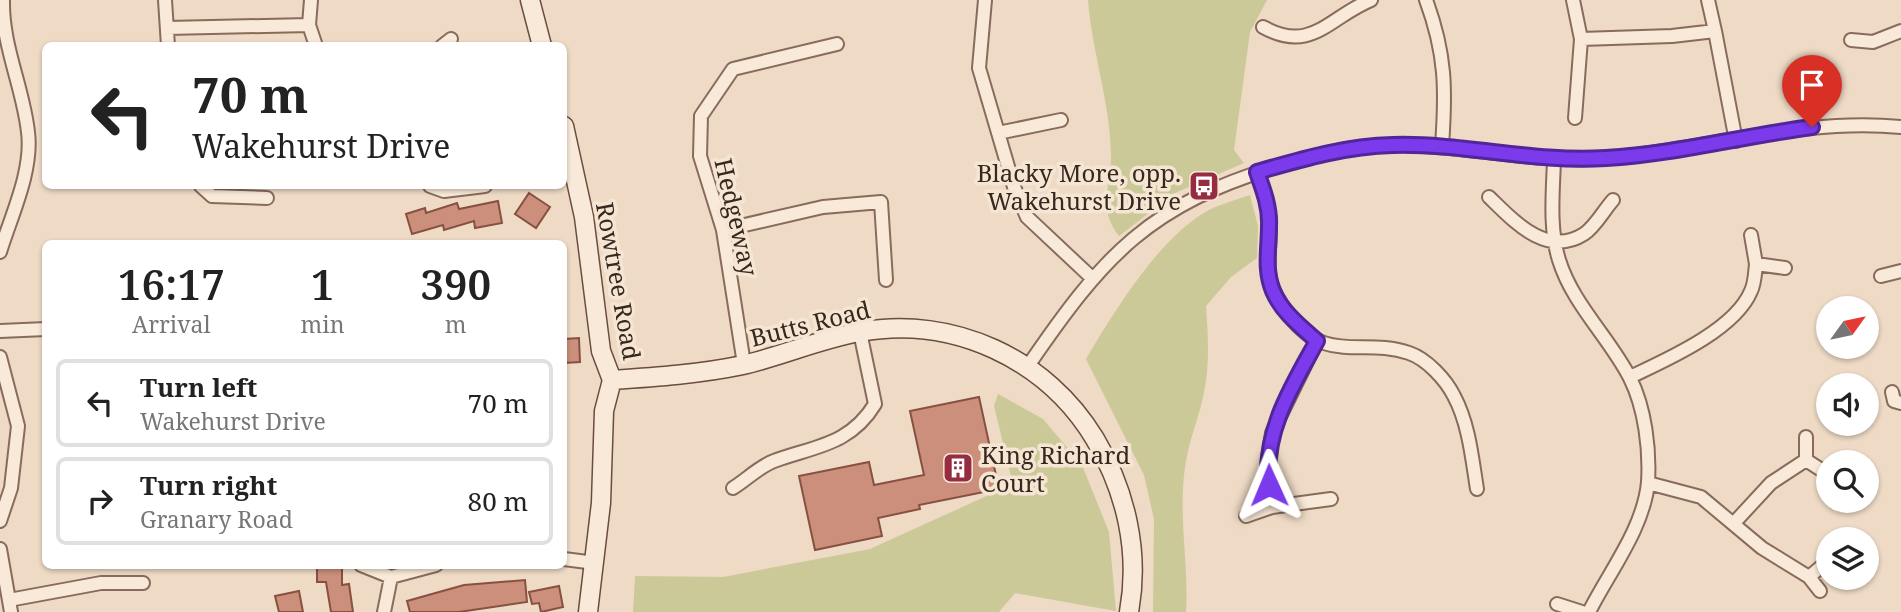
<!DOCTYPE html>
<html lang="en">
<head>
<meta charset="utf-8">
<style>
  :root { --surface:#fff; --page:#f2f2f2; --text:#222; --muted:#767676; --line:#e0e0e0 }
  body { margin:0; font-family:"Noto Serif",serif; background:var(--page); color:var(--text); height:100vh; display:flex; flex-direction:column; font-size:26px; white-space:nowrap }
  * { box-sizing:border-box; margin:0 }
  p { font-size:23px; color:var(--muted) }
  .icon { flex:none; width:38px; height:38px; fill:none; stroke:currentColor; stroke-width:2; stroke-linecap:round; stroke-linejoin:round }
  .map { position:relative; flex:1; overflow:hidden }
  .details { position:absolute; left:42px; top:240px; width:525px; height:329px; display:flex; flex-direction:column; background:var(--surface); border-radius:10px; box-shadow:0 2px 5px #0004 }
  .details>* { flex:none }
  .hud { position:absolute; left:42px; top:42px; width:525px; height:147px; border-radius:10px; box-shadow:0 2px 5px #0004; background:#fff; color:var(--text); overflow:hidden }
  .needle { width:46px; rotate:57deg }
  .tools { position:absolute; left:1816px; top:296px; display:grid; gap:14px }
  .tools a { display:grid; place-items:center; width:63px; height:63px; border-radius:50%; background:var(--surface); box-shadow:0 2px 5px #0004; font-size:35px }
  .pin { position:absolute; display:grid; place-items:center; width:60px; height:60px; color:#fff; margin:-72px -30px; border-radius:50% 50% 50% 0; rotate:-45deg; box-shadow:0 0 7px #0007 }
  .pin .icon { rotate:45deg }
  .me { position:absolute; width:77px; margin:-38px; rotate:359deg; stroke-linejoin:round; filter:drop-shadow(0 0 5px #0008) }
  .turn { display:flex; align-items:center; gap:24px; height:147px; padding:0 35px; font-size:32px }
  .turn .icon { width:91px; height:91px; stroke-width:2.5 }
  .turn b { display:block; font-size:49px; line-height:60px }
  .eta { display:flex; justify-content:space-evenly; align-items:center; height:119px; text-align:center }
  .eta b { font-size:42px; font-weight:600; line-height:49px }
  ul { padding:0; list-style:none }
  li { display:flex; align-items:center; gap:21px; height:88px; margin:0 14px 10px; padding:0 21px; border:4px solid var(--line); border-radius:10px }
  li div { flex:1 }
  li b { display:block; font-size:26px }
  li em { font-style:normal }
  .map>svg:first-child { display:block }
  .green { fill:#ccc998 }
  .building { fill:#cb8f7b; stroke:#875141; stroke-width:2 }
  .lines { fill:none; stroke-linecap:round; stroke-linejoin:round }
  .street-casing { stroke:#886b5b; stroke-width:16 }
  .secondary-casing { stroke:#6a4d3e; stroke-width:21 }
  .street { stroke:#f8e9d8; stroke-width:12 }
  .secondary { stroke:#f8e9d8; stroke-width:18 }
  .route-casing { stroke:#51269a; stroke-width:18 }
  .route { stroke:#7c3aed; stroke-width:12 }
  .labels { text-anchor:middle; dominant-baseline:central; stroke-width:7; stroke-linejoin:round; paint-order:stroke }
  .poi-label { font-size:24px; fill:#38271f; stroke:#f5e6d4; text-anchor:end }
  .street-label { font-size:24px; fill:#38271f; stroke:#f5e6d4 }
</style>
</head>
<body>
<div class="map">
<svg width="1901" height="612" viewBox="0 0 1901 612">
  <rect width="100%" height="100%" fill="#eedac5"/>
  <!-- green -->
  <path class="green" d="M1088,0H1267L1250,32L1234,150L1244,163L1175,193L1119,236C1096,206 1112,187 1111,154C1110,102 1092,52 1088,0Z
    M1250,195L1258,226L1257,258L1231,277L1206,306C1208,335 1210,363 1204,392C1200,415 1190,437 1186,461C1177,512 1189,561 1186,612H1153L1154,519L1144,475L1086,359C1114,312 1160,236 1209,210C1221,204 1236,200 1250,195Z
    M998,394L1043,419L1082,465L1109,532L1116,611L1015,593L999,612H633L635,576L723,577L870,549L1013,484L994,406Z"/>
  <!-- building -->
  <path class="building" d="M529,193L550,207L536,228L515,214Z
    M498,201L502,223L475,228L474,221L444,230L443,225L412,234L406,214L425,208L426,213L457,203L459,209Z
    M579,338L580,362L564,363V339Z
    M979,397L999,489L919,505L920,509L878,518L882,536L815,550L799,476L869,462L874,485L924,475L910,411Z
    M317,565H342V585L349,584L353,612H331L326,582H317Z
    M525,580L527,602L459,612H410L407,601L464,585Z
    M559,586L563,607L541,612L539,603L532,604L529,592Z
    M299,591L303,612H279L275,596Z"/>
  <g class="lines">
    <!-- street casing -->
    <g class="street-casing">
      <path id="street" d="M165,0L168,46
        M311,0L309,25L316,46
        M985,0L979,68L1014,187L1027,217L1092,278
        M1426,0C1446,54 1446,90 1442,146
        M1573,0L1581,39L1575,118
        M1708,0L1715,31
        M1263,27C1312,54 1329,17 1371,0
        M167,28L309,25
        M1581,39L1672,36L1715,31L1736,141
        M1851,40L1873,42L1901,31
        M442,46L451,39
        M998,133L1061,120
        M1554,160C1553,192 1549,228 1559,260C1573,305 1609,337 1630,378C1645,408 1650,449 1648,482C1644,528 1609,572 1589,612
        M1257,172C1263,189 1269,206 1270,224C1270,264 1261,278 1288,314C1326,366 1363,337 1409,353C1427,359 1446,380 1454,396C1469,424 1472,458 1477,489
        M201,186L212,196L267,198
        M430,186L444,191L485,186
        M1489,197C1513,220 1546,258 1584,234C1595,227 1604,210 1613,200
        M723,230L823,207L881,202L886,280
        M1751,235L1756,264
        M0,252C11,216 33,171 28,132C23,87 2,46 3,0
        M1881,276L1901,271
        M0,331L46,329
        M1317,341L1272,433L1267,464L1272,507L1331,499
        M0,357L18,426L11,488L0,521
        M744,364L723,230L700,156L701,116L733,69L837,44
        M1028,366C1104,255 1149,204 1282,165C1319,154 1357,144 1396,145C1467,145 1536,164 1607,158C1706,150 1802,117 1901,127
        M1630,377C1666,360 1735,330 1751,291C1755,283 1755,272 1756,264L1785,268
        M1892,392L1894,401L1901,403
        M1806,437V460L1826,473
        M1648,483L1701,497L1762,548L1809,577L1820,591
        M733,488C746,480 760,466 774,461C815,446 850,445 875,404L860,332
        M1246,516L1272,507
        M1734,523L1771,483L1806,460
        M0,549L11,612
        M564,559L595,563
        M361,565L391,577L436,565
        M1809,577L1829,560
        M9,600L101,583H143
        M1557,604L1582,612
        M384,612L391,577"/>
    </g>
    <!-- secondary casing -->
    <g class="secondary-casing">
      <path id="secondary" d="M530,0L542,46
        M564,126L584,217L601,351L612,380L604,411L601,503L588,612
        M612,380C656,377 700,374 743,365C782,356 820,339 860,332C953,315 1047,359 1095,439C1126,491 1140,552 1129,612"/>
    </g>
    <!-- street -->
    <use href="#street" class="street"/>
    <!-- secondary -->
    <use href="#secondary" class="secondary"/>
  </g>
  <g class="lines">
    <!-- route casing -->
    <g class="route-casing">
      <path id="route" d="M1269,485C1263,432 1292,386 1317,341C1300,326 1282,312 1273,291C1264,269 1269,249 1269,226C1270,207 1263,189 1257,172C1302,159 1346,146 1393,145C1465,143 1534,163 1606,158C1675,154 1743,136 1812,127"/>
    </g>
    <!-- route -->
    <use href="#route" class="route"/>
  </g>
  <!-- icons -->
  <defs>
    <g id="bus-square" transform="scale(1.575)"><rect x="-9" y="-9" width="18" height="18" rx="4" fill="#962c3f" stroke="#f5e6d4"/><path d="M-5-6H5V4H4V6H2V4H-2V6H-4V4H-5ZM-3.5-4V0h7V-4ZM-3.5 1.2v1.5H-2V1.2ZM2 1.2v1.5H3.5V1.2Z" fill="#fff"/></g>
    <g id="building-square" transform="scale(1.575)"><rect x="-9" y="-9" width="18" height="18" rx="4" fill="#962c3f" stroke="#f5e6d4"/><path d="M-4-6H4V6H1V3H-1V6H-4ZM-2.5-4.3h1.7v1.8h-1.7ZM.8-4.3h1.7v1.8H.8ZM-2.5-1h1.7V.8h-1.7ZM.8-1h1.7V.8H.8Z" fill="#fff"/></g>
  </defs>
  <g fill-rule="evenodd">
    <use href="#bus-square" x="1204" y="186"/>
    <use href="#building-square" x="958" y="468"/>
  </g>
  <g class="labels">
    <!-- poi labels -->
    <g class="poi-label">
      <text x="1181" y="172">Blacky More, opp.<tspan x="1181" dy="28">Wakehurst Drive</tspan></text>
      <text x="981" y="454" text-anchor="start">King Richard<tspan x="981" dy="28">Court</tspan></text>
    </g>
    <!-- street labels -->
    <g class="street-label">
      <text transform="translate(737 217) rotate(77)">Hedgeway</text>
      <text transform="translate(619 281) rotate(80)">Rowtree Road</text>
      <text transform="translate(810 323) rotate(-14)">Butts Road</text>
    </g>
  </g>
</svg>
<div class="tools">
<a><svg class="needle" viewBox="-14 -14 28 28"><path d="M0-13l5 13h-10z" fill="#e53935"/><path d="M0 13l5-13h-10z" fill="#767676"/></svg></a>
<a><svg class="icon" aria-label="sound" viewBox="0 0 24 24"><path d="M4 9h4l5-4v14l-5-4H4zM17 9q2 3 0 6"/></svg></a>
<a><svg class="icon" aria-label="search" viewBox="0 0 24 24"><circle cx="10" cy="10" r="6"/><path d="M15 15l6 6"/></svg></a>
<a><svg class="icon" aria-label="layers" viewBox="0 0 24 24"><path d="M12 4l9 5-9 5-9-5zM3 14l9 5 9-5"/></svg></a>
</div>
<div class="pin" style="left:1812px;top:127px;background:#d93025"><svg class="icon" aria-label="arrive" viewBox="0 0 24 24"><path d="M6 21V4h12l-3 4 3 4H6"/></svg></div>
<svg class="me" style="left:1269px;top:485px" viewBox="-20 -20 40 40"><path d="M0-17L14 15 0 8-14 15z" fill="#7c3aed" stroke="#fff" stroke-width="4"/></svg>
<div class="hud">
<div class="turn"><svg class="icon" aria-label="left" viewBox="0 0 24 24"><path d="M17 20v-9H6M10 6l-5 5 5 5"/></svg><div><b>70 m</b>Wakehurst Drive</div></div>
</div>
<section class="details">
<div class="eta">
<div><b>16:17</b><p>Arrival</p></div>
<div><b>1</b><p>min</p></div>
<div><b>390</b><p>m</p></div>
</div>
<ul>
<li><svg class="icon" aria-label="left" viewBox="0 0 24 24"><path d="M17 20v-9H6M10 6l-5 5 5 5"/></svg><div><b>Turn left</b><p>Wakehurst Drive</p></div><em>70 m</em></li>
<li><svg class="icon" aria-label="right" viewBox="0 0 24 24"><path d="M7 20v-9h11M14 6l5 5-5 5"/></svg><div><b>Turn right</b><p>Granary Road</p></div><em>80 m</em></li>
</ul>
</section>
</div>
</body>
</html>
